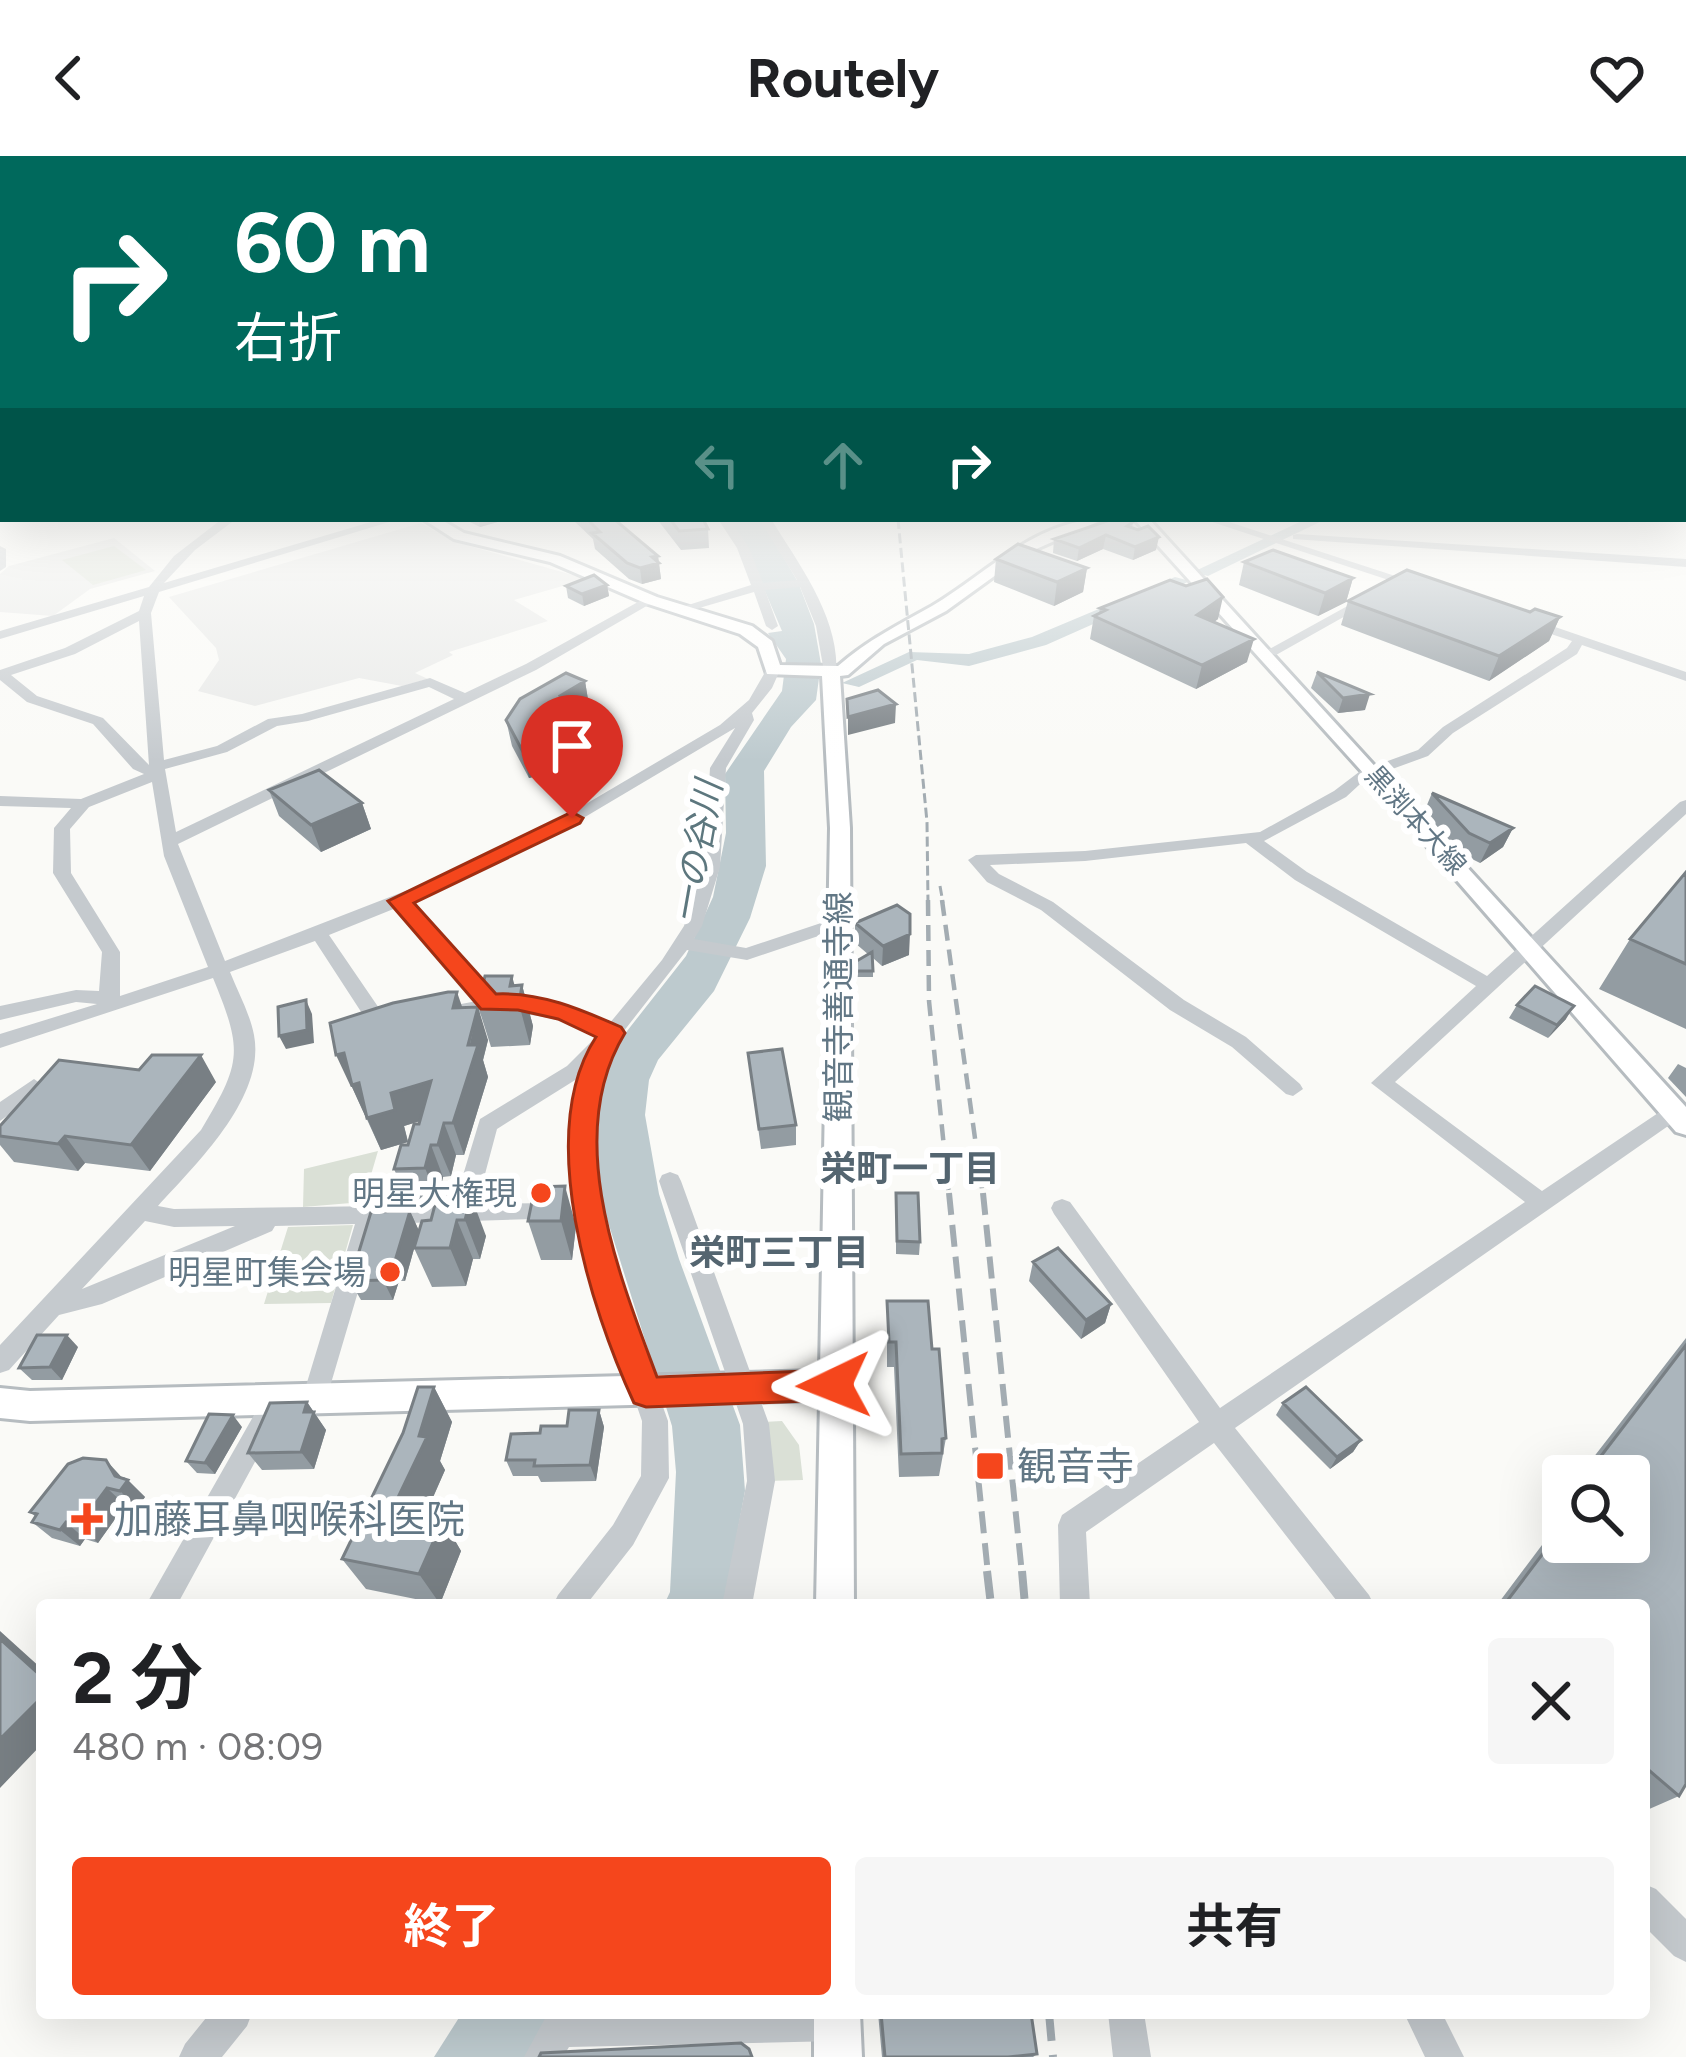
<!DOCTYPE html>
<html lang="ja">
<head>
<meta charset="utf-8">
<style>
  :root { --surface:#fff; --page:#f6f6f6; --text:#202124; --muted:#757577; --accent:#f5461c }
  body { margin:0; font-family:Figtree,"Noto Sans JP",sans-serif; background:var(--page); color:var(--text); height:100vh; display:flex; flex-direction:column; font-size:45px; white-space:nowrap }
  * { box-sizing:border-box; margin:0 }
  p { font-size:39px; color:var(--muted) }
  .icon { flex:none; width:66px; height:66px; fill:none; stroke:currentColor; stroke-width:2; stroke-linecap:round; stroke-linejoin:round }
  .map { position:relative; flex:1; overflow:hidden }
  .drawer { position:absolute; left:36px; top:1443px; width:1614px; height:420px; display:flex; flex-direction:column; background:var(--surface); border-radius:12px; box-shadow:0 12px 48px #0002 }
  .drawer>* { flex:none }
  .guide { position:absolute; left:0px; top:0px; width:1686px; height:366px; box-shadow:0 12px 48px #0002; background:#00695c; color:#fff; overflow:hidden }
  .fabs { position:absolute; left:1542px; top:1299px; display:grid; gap:24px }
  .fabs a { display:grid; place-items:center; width:108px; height:108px; border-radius:12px; background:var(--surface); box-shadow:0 12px 48px #0002; font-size:60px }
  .pin { position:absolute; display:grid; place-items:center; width:102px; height:102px; color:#fff; margin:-123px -51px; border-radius:50% 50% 50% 0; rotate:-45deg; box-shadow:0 0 12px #0007 }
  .pin .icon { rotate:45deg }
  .me { position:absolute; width:132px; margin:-66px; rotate:268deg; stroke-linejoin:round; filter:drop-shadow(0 0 9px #0008) }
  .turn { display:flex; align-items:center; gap:42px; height:252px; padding:0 36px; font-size:54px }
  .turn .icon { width:156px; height:156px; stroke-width:2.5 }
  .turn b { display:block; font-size:84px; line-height:102px }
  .lanes { display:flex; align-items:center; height:114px; padding:0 36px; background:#0003; justify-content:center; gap:60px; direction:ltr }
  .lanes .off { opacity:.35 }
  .round { display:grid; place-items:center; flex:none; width:126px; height:126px; border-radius:12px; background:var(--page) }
  .headline { display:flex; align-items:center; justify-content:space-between; height:204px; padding:0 36px }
  h1 { font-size:72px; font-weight:700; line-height:90px }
  .primary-button { display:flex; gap:24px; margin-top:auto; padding:24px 36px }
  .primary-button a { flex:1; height:138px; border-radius:12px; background:var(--accent); color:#fff; font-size:48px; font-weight:700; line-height:138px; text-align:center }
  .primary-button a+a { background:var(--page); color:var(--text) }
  header { display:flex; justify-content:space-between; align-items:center; height:156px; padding:0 36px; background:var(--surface); font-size:54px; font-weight:700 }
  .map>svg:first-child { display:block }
  .built { fill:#e8e9e8 }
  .green { fill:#dae0d6 }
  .water { fill:#bdcace }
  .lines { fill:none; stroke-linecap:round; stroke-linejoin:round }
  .river { fill:#bdcace; fill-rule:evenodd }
  .major-casing { stroke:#b6bcc0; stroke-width:6 }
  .minor { fill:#c5cace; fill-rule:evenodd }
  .major { fill:#fff; fill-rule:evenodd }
  .rail-far3 { stroke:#a3acb2; stroke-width:3; stroke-dasharray:10 4.5; stroke-linecap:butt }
  .rail-far2 { stroke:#a3acb2; stroke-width:4.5; stroke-dasharray:16 9; stroke-linecap:butt }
  .rail-far1 { stroke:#a3acb2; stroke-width:6; stroke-dasharray:22 10; stroke-linecap:butt }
  .rail { stroke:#a3acb2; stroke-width:8; stroke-dasharray:28 14; stroke-linecap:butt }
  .wall { fill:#939ca2 }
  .shaded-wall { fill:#787f84 }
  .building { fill:#abb5bc; stroke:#787f84; stroke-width:3 }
  .route { fill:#f5461c; stroke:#9f2e12; stroke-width:3 }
  .poi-dot { fill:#f5461c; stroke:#fff; stroke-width:4.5 }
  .labels { text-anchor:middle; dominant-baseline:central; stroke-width:12; stroke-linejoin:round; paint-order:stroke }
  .far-street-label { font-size:27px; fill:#627785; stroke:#fff }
  .street-label { font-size:33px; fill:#627785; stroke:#fff }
  .poi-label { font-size:33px; fill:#627785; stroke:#fff; text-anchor:end }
  .water-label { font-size:36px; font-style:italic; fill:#5d777e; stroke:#fff }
  .neighbourhood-label { font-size:36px; font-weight:bold; fill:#546570; stroke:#fff }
  .near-poi-label { font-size:39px; fill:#627785; stroke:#fff; text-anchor:start }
</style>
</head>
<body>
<header><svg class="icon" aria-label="back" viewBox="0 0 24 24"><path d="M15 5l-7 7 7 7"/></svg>Routely<svg class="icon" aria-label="heart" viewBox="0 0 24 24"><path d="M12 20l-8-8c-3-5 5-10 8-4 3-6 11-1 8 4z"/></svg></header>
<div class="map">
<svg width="1686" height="1901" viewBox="0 0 1686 1901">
  <rect width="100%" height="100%" fill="#fafaf7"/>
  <!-- built -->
  <path class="built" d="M421,367L455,386L587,423L514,444L548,465L449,496L453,499L415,517L428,523L402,530L359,522L255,550L198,535L219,504L216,492L169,441Z
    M114,382L155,415L90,433L53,460L0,456V418L9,410Z"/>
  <!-- green -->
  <path class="green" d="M114,390L146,414L93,429L62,404Z
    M378,995L363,1046L303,1051L304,1013Z
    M353,1069L331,1147L264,1148L288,1071Z
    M782,1265L799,1289L803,1324L767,1325L763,1266Z"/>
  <!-- water -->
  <path class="water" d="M727,363H761L798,426L814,468L821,508L816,544L791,571L764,615L766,710L750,762L714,835L658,904L649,924L645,959L659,1038L679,1103L740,1269L745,1335L724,1449H664L670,1436L676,1316L672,1270L598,1034L596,938L609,898L686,800L713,741L726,677L725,618L782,535L786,503L768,477L782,475L747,393Z
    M462,1857H553L529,1901H434Z"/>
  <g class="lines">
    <!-- river -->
    <path class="river" d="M1306,363H1326L1208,420L1193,416Z
      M1175,421L1190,425L1046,489L969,510L917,504L859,531L842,527L909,496L969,498L1032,481Z"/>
    <!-- major casing -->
    <g class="major-casing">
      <path id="major" d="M423,363H440L464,377L560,400L657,441L752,470L772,485L780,509L838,510C868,484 898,469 932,450C986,418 1037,363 1104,363L1025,398L946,455L884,488L848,519L840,520L850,672L854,1449H816L820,1244L30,1265L0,1262V1232L30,1235L820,1215L830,672L822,520L767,518L758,491L740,478L645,447L550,406L454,383Z
        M1134,363H1149L1686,951V979L1676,976L1365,619Z
        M814,1857H860L862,1901H814Z"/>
    </g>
    <!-- minor -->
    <path class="minor" d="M222,363H236L195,394L164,427L381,363H399L159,436L151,457L164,604L217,590L268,563L302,558L430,522L465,537L526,508L647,441L657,444L536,514L178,688L225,805L413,732L574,655L720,569L749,544L768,511L780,514L772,532L752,557L754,564L726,612L720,711L702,770L694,783L746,792L839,761L848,767L845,771L747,804L687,794L620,880L599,924L595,954L600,1056L613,1110L668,1265L669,1322L633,1389L586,1449H553L558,1439L613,1369L641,1320L642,1265L589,1110L578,1056L573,954L580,921L497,973L477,1048L558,1047L566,1050L569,1056L566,1062L378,1068L324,1251L315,1255L306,1251L302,1243L355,1068L275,1070L272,1075L102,1148L59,1159L9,1214L0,1217V1189L201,974C242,906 243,895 213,822L0,892V878L97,848L76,846L0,864V850L76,834L99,835L102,796L53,717L54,672L71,652L0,650V640L81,643L144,618L133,613L93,568L27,546L0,524V514L65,492L139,455L144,440L0,483V475L149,431L174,400ZM139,465L149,609L103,562L37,540L11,519L75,498ZM429,531L454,543L176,676L165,613L227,596L277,570L308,565ZM735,572L710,612L704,711L684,770L662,804L609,868L550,847L497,842L410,746L585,661ZM152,626L164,700L208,811L120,840V796L71,717L70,673L89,651ZM396,752L477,845L440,852L437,857L440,862L447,864C503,851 546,856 598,879L567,910L480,963L454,1049L174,1053L158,1050C196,1008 266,941 254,879C250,858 238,836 230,816L315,785L369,868L393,875L400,873L403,868L400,863L383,858L329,779ZM145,1065L174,1071L235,1070L82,1133Z
      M718,363H730L749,392L763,427L797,424L759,363H771C799,408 841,464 836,519L824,516L816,470L800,431L765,434L778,470L772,474L766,470L754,436L682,457V451L751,429L737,392Z
      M1203,363H1220L1426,430L1416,433Z
      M1297,378L1686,403V411L1293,383V379Z
      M0,390L6,393V411L0,415Z
      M1362,442L1372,445L1276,499L1264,496Z
      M1529,462L1686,516V525L1582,489L1577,498L1453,577L1428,600L1384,616H1374V610L1418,594L1443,571L1567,492L1572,485L1524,469L1523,466Z
      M1363,613L1371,618L1346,641L1264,685L1307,716L1487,820L1680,646L1686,644V658L1395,926L1542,1035L1667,951H1681L1685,956L1681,961L1235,1272L1369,1439L1374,1449H1340L1214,1287L1086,1376L1090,1449H1060L1058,1369L1062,1359L1199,1266L1054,1058L1051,1052L1054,1046L1062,1043L1070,1046L1220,1252L1525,1046L1371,927L1476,830L1295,724L1246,687L1085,705L990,709L999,718L1053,746L1184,844L1246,881L1300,928L1303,933L1293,940L1286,938L1232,891L1170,854L1041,754L987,726L968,704L976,699L1085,695L1260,676L1334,635Z
      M34,923L44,930L41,935L0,965V946Z
      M670,1016L678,1019L681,1025L769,1268L775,1325L752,1449H722L747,1325L743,1268L659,1025L662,1019Z
      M267,1248L276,1252L280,1260L177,1449H146L258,1252Z
      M1644,1728L1656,1733L1686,1763V1806L1674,1800L1644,1770Z
      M210,1857H252L247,1870L222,1901H179L185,1888Z
      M548,1857H851L855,1867L850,1880L837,1885L569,1891L563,1901H524Z
      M1108,1857H1144L1151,1901H1113Z
      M1404,1857H1442L1464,1901H1425Z"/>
    <!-- major -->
    <use href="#major" class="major"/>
    <!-- rail-far3 -->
    <path class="rail-far3" d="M898,363L927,666L928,747
      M940,730L943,747"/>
    <!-- rail-far2 -->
    <path class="rail-far2" d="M928,744L929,845L949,1040
      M942,744L983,1040"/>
    <!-- rail-far1 -->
    <path class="rail-far1" d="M949,1037L988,1418
      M983,1037L1022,1418"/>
    <!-- rail -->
    <path class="rail" d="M987,1415L991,1449
      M1022,1415L1025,1449
      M1049,1857L1053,1901"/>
  </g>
  <!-- wall -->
  <path class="wall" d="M464,363H508L480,371Z
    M572,363H614L658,400L661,423L642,428L629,423L595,393L593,383Z
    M657,363H703L708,373L709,392L681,394Z
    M1133,366L1132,372L1156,394L1133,404L1103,393L1077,405L1053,397L1054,383Z
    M996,403L1087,412L1083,436L1054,450L994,426Z
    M1244,406L1353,422L1346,446L1318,460L1239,429Z
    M607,429L609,440L584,450L568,442L566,430Z
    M1348,445L1530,456L1560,461L1549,485L1489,525L1341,469Z
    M1100,452L1218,463L1214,466L1247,506L1196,533L1090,483L1094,460L1099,457Z
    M1317,516L1365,554L1338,557L1311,532Z
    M585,525L589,550L568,563L570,572L561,590L553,594L557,615L529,622L512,590L506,564Z
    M269,634L362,647L371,673L321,696L279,660Z
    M1432,637L1513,672L1503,691L1480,707L1460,697L1424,656Z
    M1686,716V873L1599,833L1630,783Z
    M855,767L909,799L882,810L873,802V821H855V806L869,799L855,787Z
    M522,829L533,870L530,889L491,891L478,850L515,830Z
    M1517,849L1566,863L1548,882L1509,862Z
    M462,852L488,884L483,904L488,921L464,999H456L451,1020L443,1021L438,1041L486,1080L480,1103H473L466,1130L432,1131L414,1092L431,1064L437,1044L408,1045L394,1013L420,965L404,970L408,986L381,994L352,931H351Z
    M748,897L796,969V989L761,993Z
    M1678,908L1686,912V941L1668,922Z
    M216,926L150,1015L85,1007L78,1015L14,1006L0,989V970Z
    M535,1031L576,1070L572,1104H541L528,1065Z
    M896,1037L920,1086L919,1099L896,1098Z
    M410,1055L419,1075L405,1125H399L393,1144H361L350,1125Z
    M1033,1106L1111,1148L1105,1167L1081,1183L1029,1125Z
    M887,1145L932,1193L946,1282L939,1320L899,1321L894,1211H887Z
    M1686,1182V1628L1679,1640L1647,1654L1644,1652V1449H1497L1563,1361V1386L1629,1320H1579Z
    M78,1191L62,1224H32L19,1212Z
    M434,1231L452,1266L440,1305L445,1314L425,1360L443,1364L461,1395L440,1448L366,1433L342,1403Z
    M307,1246L326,1274L314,1313L262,1314L248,1297Z
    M1283,1247L1361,1284L1353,1296L1330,1313L1276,1259Z
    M599,1254L604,1271L596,1325L541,1326L538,1320H513L506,1304L540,1277L567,1270Z
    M242,1271L215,1318L197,1317L186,1305Z
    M124,1321L145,1341L137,1352L125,1349L98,1387L85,1383L80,1390L52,1382L32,1366L36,1361L30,1356Z
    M878,1857H1031L1037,1898L1033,1901H882Z"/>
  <!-- shaded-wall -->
  <path class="shaded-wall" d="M479,363H508L480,371Z
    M1106,379L1103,393L1077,405L1079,392Z
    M1159,381L1156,394L1133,404L1135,391Z
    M658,400L661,423L642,428L640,412L652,401Z
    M1087,412L1083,436L1054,450L1057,426Z
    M1353,422L1346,446L1318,460L1325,437Z
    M607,429L609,440L584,450L582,438Z
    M1223,441L1218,463L1192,482L1197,459Z
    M1560,461L1549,485L1489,525L1499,500Z
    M1254,483L1247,506L1196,533L1202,509Z
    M585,525L589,550L568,563L570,572L561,590L553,594L557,615L529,622L523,596L543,572L560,540Z
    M1370,538L1365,554L1338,557L1343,542Z
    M896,548L895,567L848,579V561Z
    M362,647L371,673L321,696L311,669Z
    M1513,672L1503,691L1480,707L1490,687Z
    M910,778L909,799L882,810L883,790Z
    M512,820L519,845L522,829L533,870L530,889L519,848L510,830Z
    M457,836L468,868L453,852Z
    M306,844L312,858L314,887L286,893L279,880Z
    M1574,850L1566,863L1548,882L1557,869Z
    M478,851L488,884L483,904L488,921L464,999L453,967Z
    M344,897L373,959L366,962L352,931H351L336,899Z
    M201,899L216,926L150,1015L131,989Z
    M431,925L443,958L404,970L408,986L381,994L367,962L391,937Z
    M444,967L456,999L451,1020L438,989Z
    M65,980L85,1007L78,1015L58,988Z
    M431,989L443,1021L438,1044L425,1012Z
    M565,1030L576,1070L572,1104L561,1065Z
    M471,1040L486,1080L480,1103L465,1064Z
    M410,1055L419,1075L405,1125L395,1105Z
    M457,1064L473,1103L466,1130L450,1092Z
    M389,1105L399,1125L393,1144L383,1124Z
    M1111,1148L1105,1167L1081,1183L1086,1164Z
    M67,1179L78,1191L62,1224L50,1211Z
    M434,1231L452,1266L440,1305L445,1314L413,1386L392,1354Z
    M307,1246L326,1274L314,1313L301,1296L304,1256Z
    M599,1254L604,1271L596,1325L590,1309Z
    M233,1259L242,1271L215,1318L205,1307Z
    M1361,1284L1353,1296L1330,1313L1337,1301Z
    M106,1304L126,1326L128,1324L145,1341L137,1352L120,1335L115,1320Z
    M107,1332L125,1349L98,1387L79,1370Z
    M443,1364L461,1395L440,1448L419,1418Z
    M66,1366L85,1383L80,1390L60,1374Z
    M0,1475L42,1513V1521L0,1483Z
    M42,1541V1588L0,1632V1583Z"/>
  <!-- building -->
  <path class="building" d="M587,363H614L658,400L652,401L659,407L640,412L627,407L592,377L600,376Z
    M670,363H703L708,373L679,375Z
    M1113,363H1132L1133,366L1127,370L1138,374L1148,370L1159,381L1135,391L1106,379L1079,392L1054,383Z
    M1018,388L1087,412L1057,426L996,403Z
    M1273,394L1353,422L1325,437L1244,406Z
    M1407,414L1530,456L1535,453L1560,461L1499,500L1348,445Z
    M594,419L607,429L582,438L566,430Z
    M1207,423L1223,441L1197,459L1254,483L1202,509L1094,460L1106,454L1100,452L1170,424L1186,430Z
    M1317,516L1370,538L1343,542Z
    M566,517L585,525L560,540L565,547L556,565L543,572L552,590L523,596L506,564L520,543Z
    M878,534L896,548L848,561L847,543Z
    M319,614L362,647L311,669L269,634Z
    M1432,637L1513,672L1490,687L1469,677Z
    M1686,716V808L1630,783Z
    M897,749L910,758V778L883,790L855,767Z
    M872,796L873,815H855V806Z
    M485,820H512L510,830L522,829L519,848L478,850Z
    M1535,830L1574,850L1557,869L1517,849Z
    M448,836H457L453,852L478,851L468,889H478L453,967H444L438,989H431L425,1012L394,1013L401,989H408L414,968H419L431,925L391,937L395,954L367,962L359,927L352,929L344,897L336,899L330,867L393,847Z
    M306,844L307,874L279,880L278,851Z
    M782,893L796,969L759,973L748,897Z
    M152,899H201L131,989L65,980L58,988L0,980V970L59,904L139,914Z
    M565,1030L561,1065H528L535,1031Z
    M896,1037H918L920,1086L897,1085Z
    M471,1040L465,1064H457L450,1092H414L422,1065L431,1064L437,1041Z
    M410,1055L395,1105H389L383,1124L350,1125L371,1056Z
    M1058,1092L1111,1148L1086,1164L1033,1106Z
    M887,1145H928L932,1193H939L946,1282L942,1283V1297L901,1298L896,1186H889Z
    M37,1179H67L50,1211L19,1212Z
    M1686,1189V1628L1679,1640L1644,1610V1449H1504L1563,1371V1386H1629V1320H1592L1588,1317Z
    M418,1231H434L419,1280L427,1281L392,1354L443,1364L419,1418L342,1403L403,1277Z
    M1306,1231L1361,1284L1337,1301L1283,1247Z
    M307,1246L304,1256H314L301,1296L248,1297L270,1247Z
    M569,1254H599L590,1309L534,1310L535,1304H506L511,1278L540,1277L541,1270H567Z
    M209,1258L233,1259L205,1307L186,1305Z
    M83,1302L106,1304L115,1320L128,1324L120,1335L107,1332L79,1370L66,1366L60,1374L32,1366L37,1358L30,1356L68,1308Z
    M0,1483L42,1521V1541L0,1583Z
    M881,1857H1031L1037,1898L1008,1901H885Z
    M741,1887L749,1893L752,1901H539L541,1897Z"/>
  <!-- sky -->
  <linearGradient id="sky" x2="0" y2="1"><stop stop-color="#97bdde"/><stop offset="0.56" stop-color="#fdfdfb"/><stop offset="1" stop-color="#fdfdfb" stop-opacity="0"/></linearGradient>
  <rect width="1686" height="605" fill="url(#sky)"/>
  <!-- route -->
  <path class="route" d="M572,656L583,662L580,667L414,747L496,838C541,836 580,853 621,871L625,877C562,980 619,1118 657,1221L834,1214L846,1219L851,1229L846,1240L834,1244L646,1251L634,1247C590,1152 534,976 596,881L558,863L518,854L481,853L388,745Z"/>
  <!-- markers -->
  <g class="poi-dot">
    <circle cx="541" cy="1037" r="12"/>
    <circle cx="390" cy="1116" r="12"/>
    <rect x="975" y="1295" width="30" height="30" rx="6"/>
    <path d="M81 1345h12v12h12v12h-12v12h-12v-12h-12v-12h12z"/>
  </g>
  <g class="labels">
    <!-- far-street labels -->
    <g class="far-street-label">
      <text transform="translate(1416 664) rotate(48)">黒渕本大線</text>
    </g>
    <!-- street labels -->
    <g class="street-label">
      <text transform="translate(838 851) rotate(-90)">観音寺善通寺線</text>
    </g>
    <!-- poi labels -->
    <g class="poi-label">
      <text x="517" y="1037">明星大権現</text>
      <text x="366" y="1116">明星町集会場</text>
    </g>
    <!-- water labels -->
    <g class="water-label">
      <text transform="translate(697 696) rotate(-80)">一の谷川</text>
    </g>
    <!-- neighbourhood labels -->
    <g class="neighbourhood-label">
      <text x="910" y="1012">栄町一丁目</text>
      <text x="779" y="1096">栄町三丁目</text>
    </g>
    <!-- near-poi labels -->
    <g class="near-poi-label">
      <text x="1017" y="1310">観音寺</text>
      <text x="114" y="1363">加藤耳鼻咽喉科医院</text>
    </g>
  </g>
</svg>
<div class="fabs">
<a><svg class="icon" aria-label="search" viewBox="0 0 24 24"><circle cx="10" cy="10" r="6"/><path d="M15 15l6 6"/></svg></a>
</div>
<div class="pin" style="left:572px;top:662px;background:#d93025"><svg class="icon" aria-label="arrive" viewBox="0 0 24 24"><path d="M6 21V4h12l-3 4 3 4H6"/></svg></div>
<svg class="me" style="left:834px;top:1229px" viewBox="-20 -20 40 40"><path d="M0-17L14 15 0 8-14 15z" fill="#f5461c" stroke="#fff" stroke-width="4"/></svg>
<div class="guide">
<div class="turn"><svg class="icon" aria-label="right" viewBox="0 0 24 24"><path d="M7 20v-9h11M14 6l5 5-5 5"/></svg><div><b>60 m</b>右折</div></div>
<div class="lanes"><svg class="icon off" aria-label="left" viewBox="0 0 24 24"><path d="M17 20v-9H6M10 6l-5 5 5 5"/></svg><svg class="icon off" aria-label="ahead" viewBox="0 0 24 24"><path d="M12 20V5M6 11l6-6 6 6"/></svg><svg class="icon" aria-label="right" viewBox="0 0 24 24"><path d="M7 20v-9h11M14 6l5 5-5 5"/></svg></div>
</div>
<section class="drawer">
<div class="headline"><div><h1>2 分</h1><p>480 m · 08:09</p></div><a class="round"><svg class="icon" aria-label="close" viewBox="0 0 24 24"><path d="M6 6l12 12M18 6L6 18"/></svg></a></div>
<div class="primary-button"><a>終了</a><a>共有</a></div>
</section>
</div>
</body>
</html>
